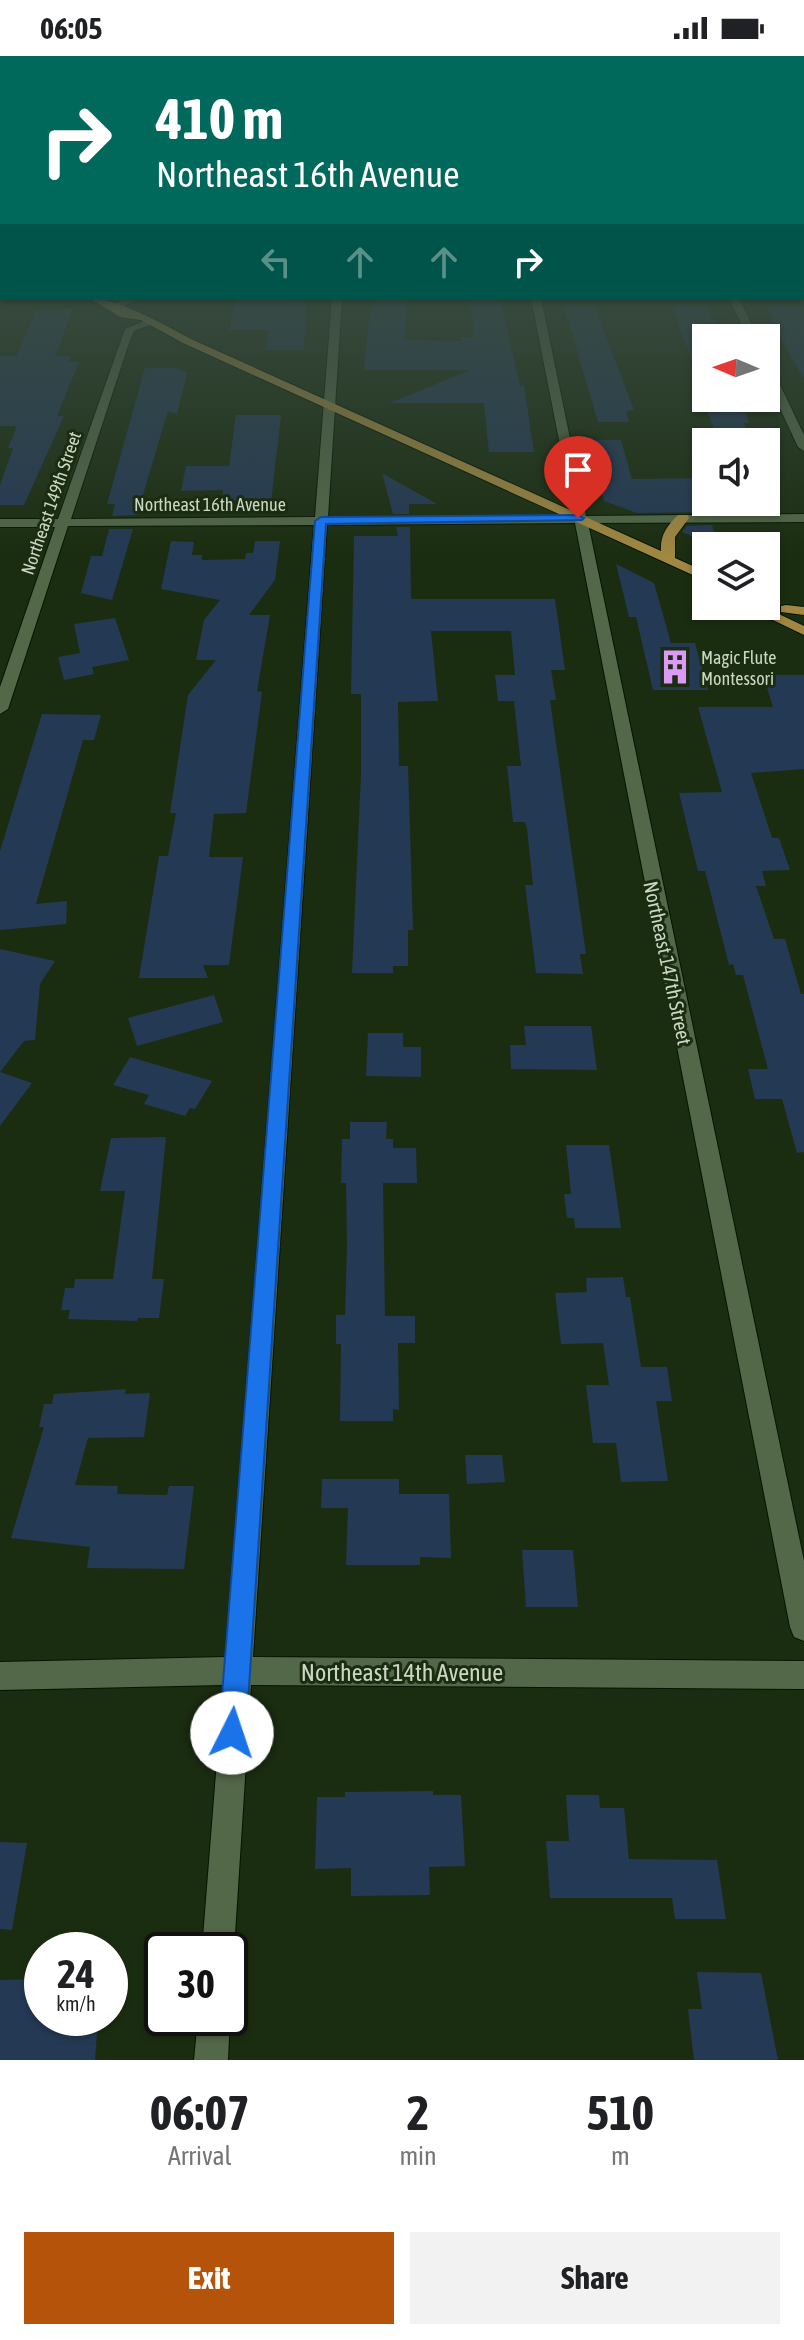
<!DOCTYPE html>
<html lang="en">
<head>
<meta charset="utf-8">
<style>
  :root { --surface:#fff; --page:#f2f2f2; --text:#202124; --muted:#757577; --accent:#b45309 }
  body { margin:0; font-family:"Asap Condensed",sans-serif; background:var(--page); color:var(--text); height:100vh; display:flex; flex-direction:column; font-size:30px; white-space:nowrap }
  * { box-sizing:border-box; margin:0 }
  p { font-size:26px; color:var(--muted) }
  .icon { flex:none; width:44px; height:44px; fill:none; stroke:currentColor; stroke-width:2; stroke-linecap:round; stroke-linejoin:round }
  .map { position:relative; height:2004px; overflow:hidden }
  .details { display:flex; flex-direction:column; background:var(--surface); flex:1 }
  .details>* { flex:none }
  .banner { position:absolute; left:0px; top:0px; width:804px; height:244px; box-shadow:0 2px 6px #0004; background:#00695c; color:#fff; overflow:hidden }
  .needle { width:52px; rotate:272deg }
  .fabs { position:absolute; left:692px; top:268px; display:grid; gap:16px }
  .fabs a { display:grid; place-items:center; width:88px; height:88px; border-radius:0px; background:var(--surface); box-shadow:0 2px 6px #0004; font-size:40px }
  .speed { position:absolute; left:24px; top:1876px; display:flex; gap:16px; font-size:40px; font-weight:700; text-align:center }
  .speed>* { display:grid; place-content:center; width:104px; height:104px; border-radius:50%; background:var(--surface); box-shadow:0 2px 6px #0004; line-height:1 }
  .speed small { font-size:20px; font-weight:400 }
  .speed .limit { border:4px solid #111; border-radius:12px; background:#fff; color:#111 }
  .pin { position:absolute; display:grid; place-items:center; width:68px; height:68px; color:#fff; margin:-82px -34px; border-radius:50% 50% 50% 0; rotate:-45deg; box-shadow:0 0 8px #0007 }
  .pin .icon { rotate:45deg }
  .me { position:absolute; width:88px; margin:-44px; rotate:4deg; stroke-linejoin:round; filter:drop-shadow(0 0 6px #0008) }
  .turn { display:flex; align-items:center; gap:28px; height:168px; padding:0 24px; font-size:36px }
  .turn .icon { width:104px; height:104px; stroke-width:2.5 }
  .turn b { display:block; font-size:56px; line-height:68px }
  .lanes { display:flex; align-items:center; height:76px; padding:0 24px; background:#0003; justify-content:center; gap:40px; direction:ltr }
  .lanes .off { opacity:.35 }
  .eta { display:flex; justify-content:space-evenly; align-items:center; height:136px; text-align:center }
  .eta b { font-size:48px; font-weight:700; line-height:56px }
  .cta { display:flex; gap:16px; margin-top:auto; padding:16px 24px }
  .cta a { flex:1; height:92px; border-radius:0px; background:var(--accent); color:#fff; font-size:32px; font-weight:700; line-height:92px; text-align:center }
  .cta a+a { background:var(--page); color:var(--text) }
  .status { display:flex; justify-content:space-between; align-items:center; height:56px; padding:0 40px; background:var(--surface); direction:ltr }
  .status svg { height:22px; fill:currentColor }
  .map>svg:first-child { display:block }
  .building { fill:#243954 }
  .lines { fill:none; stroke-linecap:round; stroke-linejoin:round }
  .minor-casing { stroke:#051500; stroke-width:2 }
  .major-casing { stroke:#051500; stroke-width:2 }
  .minor { fill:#536848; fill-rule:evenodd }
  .major { fill:#a18741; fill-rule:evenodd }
  .route { fill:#1a73e8; stroke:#114b97; stroke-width:2 }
  .labels { text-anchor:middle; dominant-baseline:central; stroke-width:6; stroke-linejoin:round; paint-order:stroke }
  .far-street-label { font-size:18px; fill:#cbd7c5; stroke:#1b2d10 }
  .far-poi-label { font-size:18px; fill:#cbd7c5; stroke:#1b2d10; text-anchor:start }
  .street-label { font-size:20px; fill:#cbd7c5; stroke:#1b2d10 }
  .near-street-label { font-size:24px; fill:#cbd7c5; stroke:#1b2d10 }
</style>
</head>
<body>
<div class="status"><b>06:05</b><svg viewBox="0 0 49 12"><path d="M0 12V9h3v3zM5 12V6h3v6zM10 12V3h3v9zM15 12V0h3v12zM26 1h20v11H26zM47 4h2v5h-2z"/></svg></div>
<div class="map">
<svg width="804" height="2004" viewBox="0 0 804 2004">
  <rect width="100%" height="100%" fill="#1b2d10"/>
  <!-- building -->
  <path class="building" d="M236,242L306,245L304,294H265L269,274H229Z
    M376,242H407L405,284L462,285L461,281H474L470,242H500L520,330H524L534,396H489L484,347H390L470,314H364L369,263Z
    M706,249L720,281H706L703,336L672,250Z
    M564,250H594L634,354L626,355L629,366H598Z
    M767,250H804V323L782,285Z
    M73,253L55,300H71L68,306H79L57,360H64L24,449H0V429L13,392H8L17,370H0V300H16L36,254Z
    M145,312H177L187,317L177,358L168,355L137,459L112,460L115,448H107Z
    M702,342H741L749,367H744L752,386H719Z
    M236,359H281L271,446L223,445V434L181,435L186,410H229Z
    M589,384H621L632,423L706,422L707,456L637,457L604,445Z
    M382,417L437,448H409V458H393Z
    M712,469L718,490L682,476L687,470Z
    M396,471H410L411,543H555L565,614H551L556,644H550L586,898H580L583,918L536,917L525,829H533L527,773L525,766H513L507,710H521L514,645H498L495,619H515L511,575H431L438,645L398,646L399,710H408L413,874H408V910H393V917H352L361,718V638H351L354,480H398Z
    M109,473H133L112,544L81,537L91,500H102Z
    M171,485L194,486L192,499H202V504L245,503L246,497H253L255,485H280L275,524L249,559H270L257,635L262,636L246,757L214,758L209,801H243L229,909H203L208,922H139L159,800H168L176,757H170L188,639L216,604H196L204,564L220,544L161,533Z
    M616,508L654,527L671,587H695L708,634H653L636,561H629Z
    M115,562L129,604L92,611L94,618L64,624L58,601L80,597L74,568Z
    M763,619H804V713L751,717L772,782H779L790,814L762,815L766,830H756L774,883H785L801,938H804V1096L797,1097L782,1043H755L748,1013H768L743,919H736L733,908L729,909L705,815H698L679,737L722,736L698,651H773Z
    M42,658L101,659L94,684H83L36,848L67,845L66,868L0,874V795Z
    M0,893L55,905L40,928L35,984L24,985L0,1016Z
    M214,939L223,966L137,990L128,962Z
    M524,970H591L597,1014L511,1013L510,989H526Z
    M368,977H403V991H421V1021L366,1020Z
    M130,1001L212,1025L195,1053L190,1052L185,1060L144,1048L149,1039L113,1029Z
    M0,1016L32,1027L0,1070Z
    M350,1066H387L386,1083H393V1092H416L417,1127H383L385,1260H415V1287H398L399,1354L393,1353V1365H340L341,1288H336V1259H345L347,1188L346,1127H341L342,1083H350Z
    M166,1081L152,1223H164L159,1262H138L137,1265L68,1263L70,1254H61L65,1232H74L75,1223H113L125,1135H100L111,1082Z
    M566,1089H609L621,1172H575L574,1162H567L564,1138H571Z
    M623,1221L626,1241H630L641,1311H667L672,1345H656L668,1425L621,1426L616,1387H593L586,1329H609L603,1287L561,1288L555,1237L587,1236L586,1222Z
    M126,1333L125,1338L150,1337L144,1381L88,1382L75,1429L118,1430L117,1438L167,1439L169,1430H194L184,1513L87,1512L90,1491L11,1482L44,1371H39L44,1348H52L54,1338Z
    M465,1399H502L505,1426L467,1428Z
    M322,1423H399V1438H449L451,1502L420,1501V1509H346L348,1452H321Z
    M522,1494H573L578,1551H526Z
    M433,1735V1739H461L465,1810L429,1811L430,1839L351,1840V1812L315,1813L317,1741H345V1736Z
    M566,1739H599L600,1752H624L629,1803L717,1804L726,1863H675L672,1842H550L546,1785H569Z
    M0,1786L27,1787L12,1874L0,1873Z
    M697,1916L761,1917L778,2004H694L688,1953H702Z
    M42,1923V1962H98L95,2004H0V1924Z"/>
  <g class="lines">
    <!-- minor casing -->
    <g class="minor-casing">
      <path id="minor" d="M127,242H141L117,253L108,251Z
        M332,242H342L328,461L574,460L531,242H541L586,460L804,458V466L588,467L804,1505V1585L794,1581L790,1571L575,467L327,469L253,1601L804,1605V1633L251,1629L234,1894L230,1904V1894H202L223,1629L0,1634V1606L225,1601L314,469L68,470L8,653L0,658V631L55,471H0V463H58L125,273L149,263L153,268L134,275L128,290L71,463L315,461Z
        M729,242H739L758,282H748Z
        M766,307L771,310L804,379V395L798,391L766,322Z
        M198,1962L230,1961L228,2004H194Z"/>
    </g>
    <!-- major casing -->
    <g class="major-casing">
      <path id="major" d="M89,242C118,242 165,269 191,283L661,495C660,479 667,470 678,459H688L689,462L675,481V502L706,516V525L183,287L141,264L120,261Z
        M786,549L804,551V559L781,556V550Z
        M744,550H762L804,570V579Z"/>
    </g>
    <!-- minor -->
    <use href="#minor" class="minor"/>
    <!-- major -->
    <use href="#major" class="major"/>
  </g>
  <!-- sky -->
  <linearGradient id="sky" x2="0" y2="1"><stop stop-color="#0f1909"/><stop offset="0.44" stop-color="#394c42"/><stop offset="1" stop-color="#394c42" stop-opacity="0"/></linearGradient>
  <rect width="804" height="501" fill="url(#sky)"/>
  <!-- route -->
  <path class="route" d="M578,459L584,462L582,464L326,468L246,1677L242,1686L232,1690L223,1686L219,1677L315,465L321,461Z"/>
  <!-- icons -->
  <defs>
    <g id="building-bare" transform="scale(2.76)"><path d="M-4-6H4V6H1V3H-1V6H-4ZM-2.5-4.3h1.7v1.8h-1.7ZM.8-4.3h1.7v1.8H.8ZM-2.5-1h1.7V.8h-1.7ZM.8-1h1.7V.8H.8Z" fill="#da9af6" stroke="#1b2d10" stroke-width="2.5" paint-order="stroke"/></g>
  </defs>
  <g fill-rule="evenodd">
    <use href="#building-bare" x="675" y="611"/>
  </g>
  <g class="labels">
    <!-- far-street labels -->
    <g class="far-street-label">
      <text transform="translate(51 447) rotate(-71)">Northeast 149th Street</text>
      <text x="210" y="448">Northeast 16th Avenue</text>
    </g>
    <!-- far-poi labels -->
    <g class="far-poi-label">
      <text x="701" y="601">Magic Flute<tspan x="701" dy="21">Montessori</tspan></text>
    </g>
    <!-- street labels -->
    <g class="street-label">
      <text transform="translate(668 907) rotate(78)">Northeast 147th Street</text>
    </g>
    <!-- near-street labels -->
    <g class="near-street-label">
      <text x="402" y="1616">Northeast 14th Avenue</text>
    </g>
  </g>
</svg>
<div class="fabs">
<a><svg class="needle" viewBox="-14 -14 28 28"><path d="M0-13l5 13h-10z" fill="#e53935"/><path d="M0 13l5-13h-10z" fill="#757577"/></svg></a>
<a><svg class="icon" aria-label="sound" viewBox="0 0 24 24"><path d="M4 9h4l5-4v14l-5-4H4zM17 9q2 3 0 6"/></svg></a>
<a><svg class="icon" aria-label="layers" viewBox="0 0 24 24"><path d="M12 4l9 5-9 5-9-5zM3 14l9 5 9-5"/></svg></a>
</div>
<div class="speed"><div>24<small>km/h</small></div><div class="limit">30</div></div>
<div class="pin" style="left:578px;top:462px;background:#d93025"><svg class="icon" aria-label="arrive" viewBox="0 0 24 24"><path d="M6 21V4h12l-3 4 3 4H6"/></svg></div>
<svg class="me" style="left:232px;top:1677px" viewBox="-20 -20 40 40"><circle r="19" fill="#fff"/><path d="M0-13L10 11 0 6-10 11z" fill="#1a73e8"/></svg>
<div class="banner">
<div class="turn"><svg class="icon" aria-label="right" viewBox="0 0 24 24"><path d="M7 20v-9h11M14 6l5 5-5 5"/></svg><div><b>410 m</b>Northeast 16th Avenue</div></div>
<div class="lanes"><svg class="icon off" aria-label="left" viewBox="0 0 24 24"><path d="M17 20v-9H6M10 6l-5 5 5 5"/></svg><svg class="icon off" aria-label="ahead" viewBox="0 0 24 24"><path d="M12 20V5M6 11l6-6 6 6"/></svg><svg class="icon off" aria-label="ahead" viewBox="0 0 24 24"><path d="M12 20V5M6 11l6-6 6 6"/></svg><svg class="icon" aria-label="right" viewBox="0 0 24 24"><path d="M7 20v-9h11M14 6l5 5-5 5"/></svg></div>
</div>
</div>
<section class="details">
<div class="eta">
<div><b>06:07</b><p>Arrival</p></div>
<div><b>2</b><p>min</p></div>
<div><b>510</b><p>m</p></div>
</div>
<div class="cta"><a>Exit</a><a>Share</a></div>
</section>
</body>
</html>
